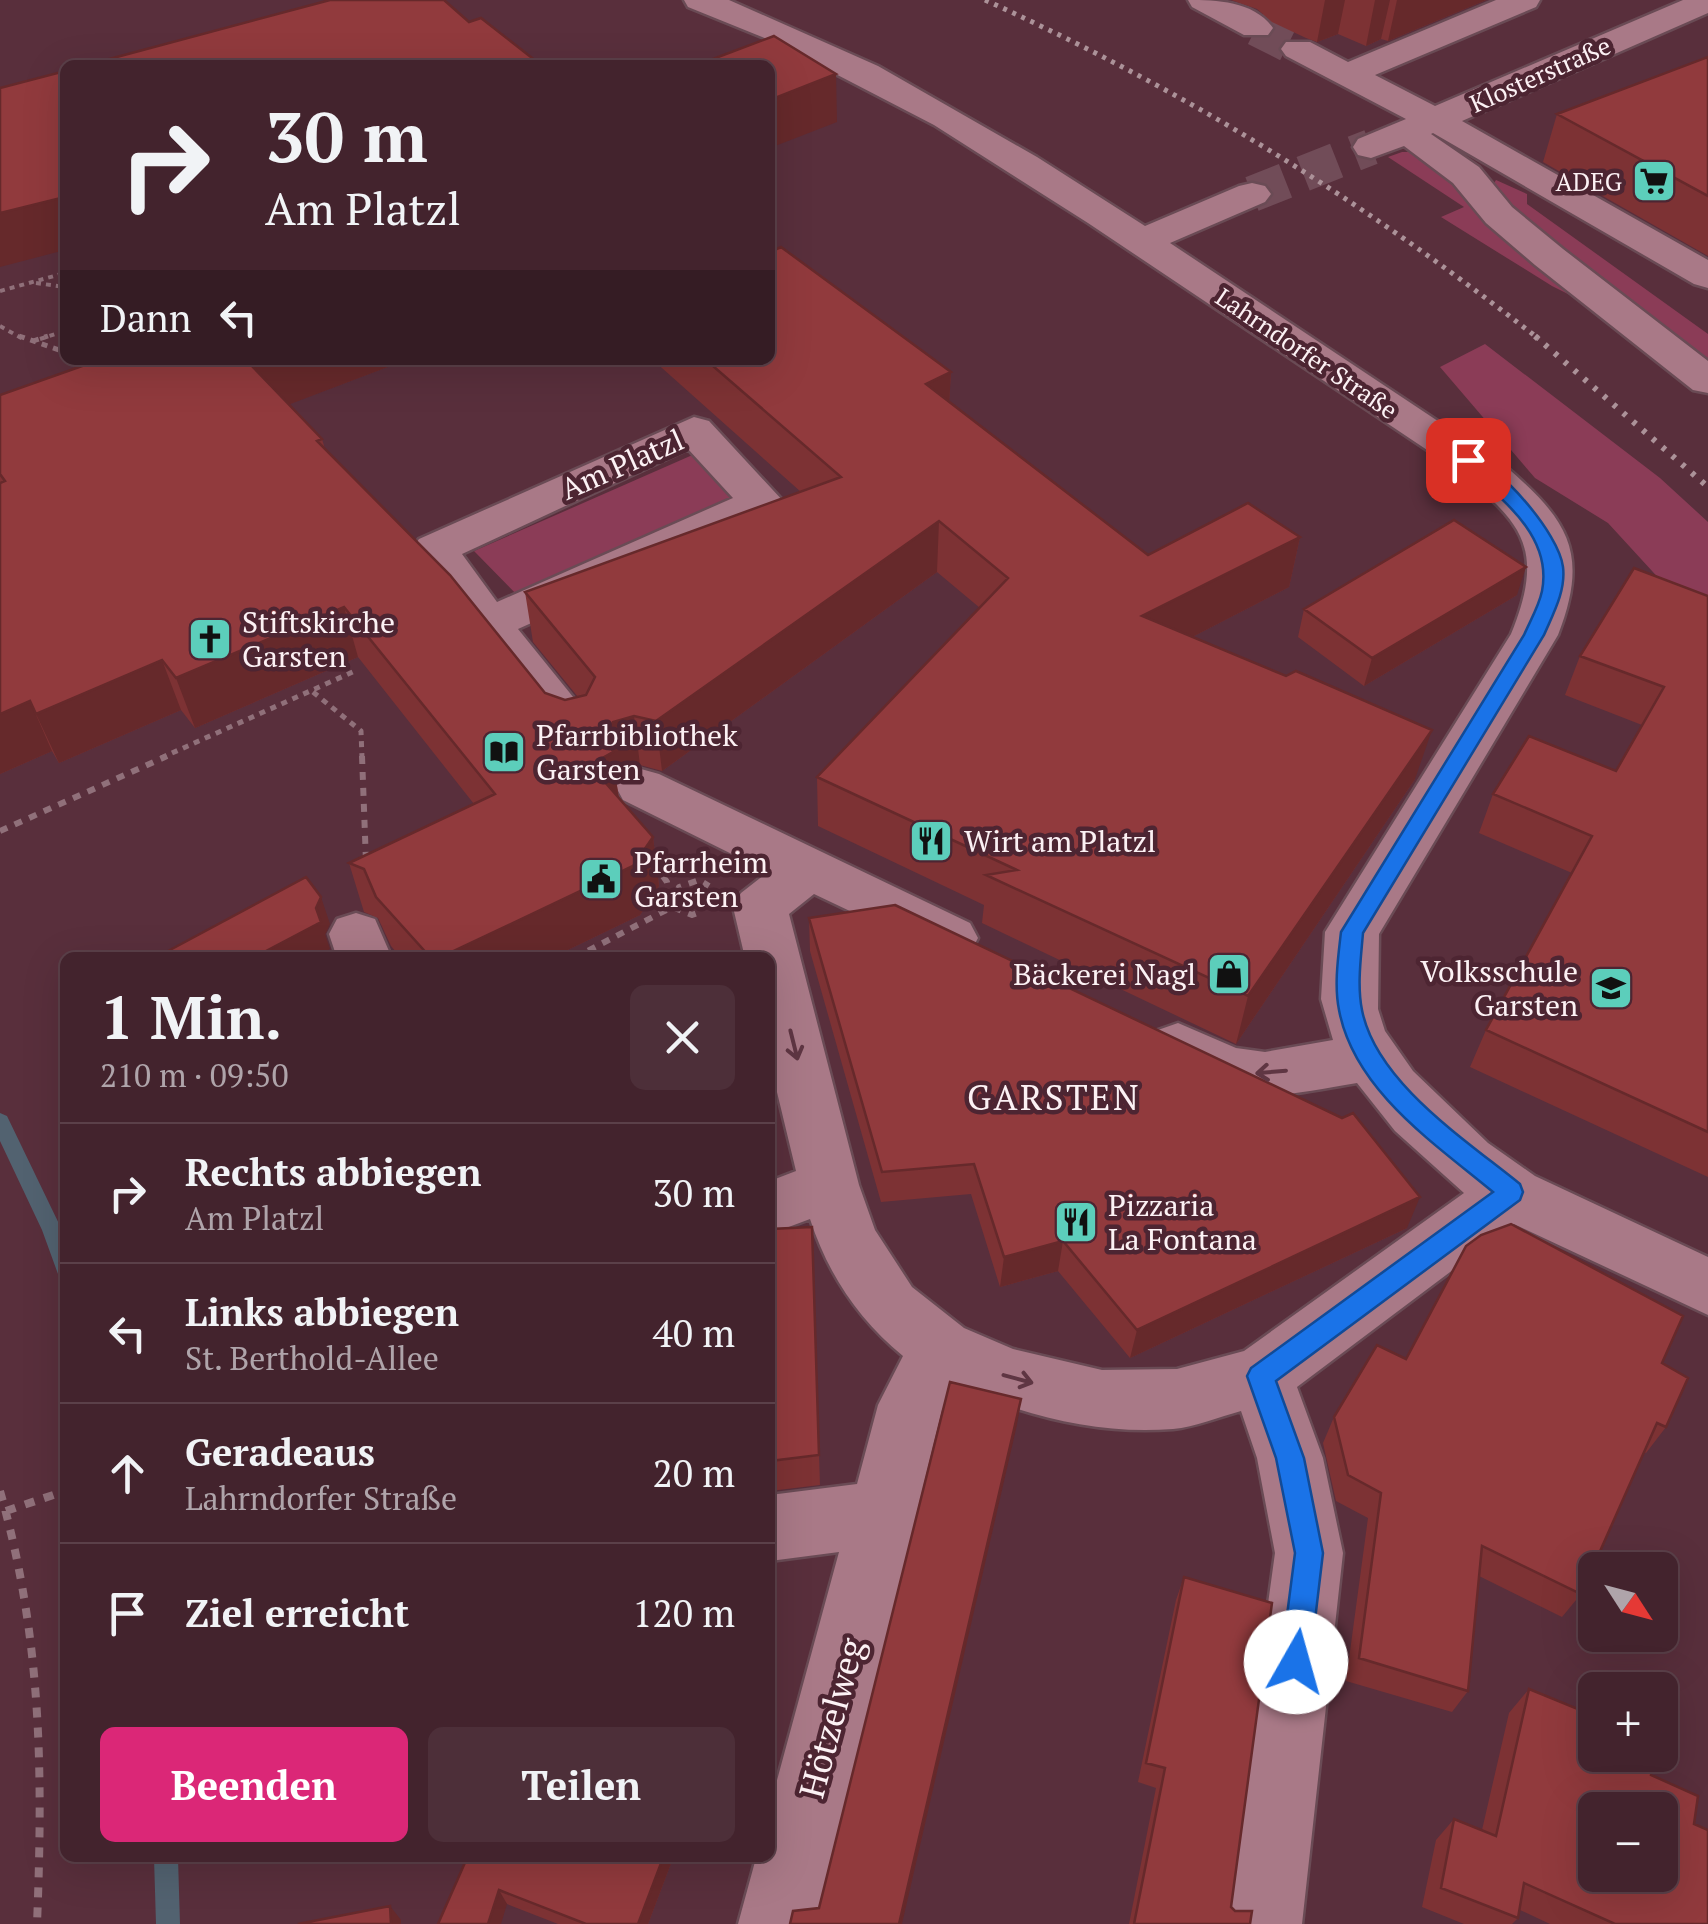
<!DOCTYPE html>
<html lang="de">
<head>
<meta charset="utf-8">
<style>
  :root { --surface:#43232d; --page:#4d2f39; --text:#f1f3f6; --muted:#afa4aa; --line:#5b4049; --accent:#db2777 }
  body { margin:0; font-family:"PT Serif",serif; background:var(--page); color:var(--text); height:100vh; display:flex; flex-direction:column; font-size:38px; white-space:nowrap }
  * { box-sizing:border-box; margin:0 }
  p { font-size:32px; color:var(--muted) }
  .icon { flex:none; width:55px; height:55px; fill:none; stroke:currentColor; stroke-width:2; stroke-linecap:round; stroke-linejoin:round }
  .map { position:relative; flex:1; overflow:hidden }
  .details { position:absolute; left:60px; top:952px; width:715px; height:910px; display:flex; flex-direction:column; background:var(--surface); border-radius:15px; box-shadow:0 10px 40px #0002,0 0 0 2px var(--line) }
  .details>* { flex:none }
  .top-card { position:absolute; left:60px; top:60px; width:715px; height:305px; border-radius:15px; box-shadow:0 10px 40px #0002,0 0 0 2px var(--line); background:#43232d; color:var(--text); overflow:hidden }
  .needle { width:65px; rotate:126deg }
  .fabs { position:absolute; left:1578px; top:1552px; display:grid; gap:20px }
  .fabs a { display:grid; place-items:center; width:100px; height:100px; border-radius:15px; background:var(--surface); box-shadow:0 10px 40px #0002,0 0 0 2px var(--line); font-size:50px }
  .pin { position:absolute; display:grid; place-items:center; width:85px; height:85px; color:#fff; margin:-42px; border-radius:20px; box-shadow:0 5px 15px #0006 }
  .me { position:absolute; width:110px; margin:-55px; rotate:7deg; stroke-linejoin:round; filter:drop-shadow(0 0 8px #0008) }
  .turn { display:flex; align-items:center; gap:35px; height:210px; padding:0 40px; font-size:45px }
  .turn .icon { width:130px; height:130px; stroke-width:2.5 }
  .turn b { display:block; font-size:70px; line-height:85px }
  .then { display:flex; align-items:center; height:95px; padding:0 40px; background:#0003; gap:20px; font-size:38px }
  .round { display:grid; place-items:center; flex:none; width:105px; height:105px; border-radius:15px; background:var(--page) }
  .summary { display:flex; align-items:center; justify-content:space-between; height:170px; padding:0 40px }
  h1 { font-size:60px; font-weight:600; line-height:75px }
  .button { display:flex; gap:20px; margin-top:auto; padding:20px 40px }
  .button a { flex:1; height:115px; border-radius:15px; background:var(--accent); color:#fff; font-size:40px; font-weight:600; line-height:115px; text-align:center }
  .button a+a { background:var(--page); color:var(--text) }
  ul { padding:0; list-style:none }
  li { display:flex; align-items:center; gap:30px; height:140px; padding:0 40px; border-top:2px solid var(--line) }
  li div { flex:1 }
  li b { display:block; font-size:38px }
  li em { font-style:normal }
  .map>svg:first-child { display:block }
  .green { fill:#8b3c57 }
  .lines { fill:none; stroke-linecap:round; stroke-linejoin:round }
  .stream { fill:#526270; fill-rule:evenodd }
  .minor-tunnel { stroke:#714c58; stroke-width:36; stroke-dasharray:36 19; stroke-linecap:butt }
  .minor-casing { stroke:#6a4b55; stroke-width:5 }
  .path-far3 { stroke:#90707a; stroke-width:4; stroke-dasharray:5 5; stroke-linecap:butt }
  .path-far2 { stroke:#90707a; stroke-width:5; stroke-dasharray:6 6; stroke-linecap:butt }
  .path-far1 { stroke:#90707a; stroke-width:6; stroke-dasharray:8 8; stroke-linecap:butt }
  .path { stroke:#90707a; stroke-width:8; stroke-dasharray:10 10; stroke-linecap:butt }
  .minor { fill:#a97987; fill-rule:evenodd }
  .rail-far1 { stroke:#ac9299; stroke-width:5; stroke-dasharray:4 6; stroke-linecap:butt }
  .rail { stroke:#ac9299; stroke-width:6; stroke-dasharray:4 9; stroke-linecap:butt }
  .wall { fill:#7d3234 }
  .shaded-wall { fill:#66292b }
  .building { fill:#913a3d; stroke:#66292b; stroke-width:2.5; fill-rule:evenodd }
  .oneway { stroke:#5f3643 }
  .route { fill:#1a73e8; stroke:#114b97; stroke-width:2.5 }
  .labels { text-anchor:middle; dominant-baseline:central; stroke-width:9; stroke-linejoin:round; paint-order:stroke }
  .far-street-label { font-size:25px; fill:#fcf1f4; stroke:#4d2532 }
  .far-poi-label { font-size:25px; fill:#fcf1f4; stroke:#4d2532; text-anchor:end }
  .street-label { font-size:30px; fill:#fcf1f4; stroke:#4d2532 }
  .poi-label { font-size:30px; fill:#fcf1f4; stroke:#4d2532; text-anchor:start }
  .quarter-label { font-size:35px; letter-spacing:2.5px; fill:#fcf1f4; stroke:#4d2532 }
  .near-street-label { font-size:35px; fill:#fcf1f4; stroke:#4d2532 }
</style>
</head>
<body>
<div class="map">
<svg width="1708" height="1924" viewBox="0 0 1708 1924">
  <rect width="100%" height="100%" fill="#592f3c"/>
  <!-- green -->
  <path class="green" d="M1402,152H1416L1620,320L1552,286L1441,217L1464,207L1388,157Z
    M1496,180L1527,194V204L1708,334V364L1523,227L1493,185Z
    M1485,344L1660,478L1708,522V632L1608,523L1535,478L1440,367Z
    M697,453L746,497L521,599L474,551Z"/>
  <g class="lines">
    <!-- stream -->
    <path class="stream" d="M0,1113L7,1116L62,1230L65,1239V1277L58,1274L42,1230L0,1141Z
      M154,1858H178L180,1924H156Z"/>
    <!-- minor-tunnel -->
    <path class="minor-tunnel" d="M1256,28L1298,49
      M1252,194L1371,147"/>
    <!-- minor casing -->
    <g class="minor-casing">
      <path id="minor" d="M684,0H729L878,66L1037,157L1145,226L1239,186L1252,183L1265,186L1271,194L1265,202L1170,243L1504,465C1568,520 1590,552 1558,635L1379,934L1378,1009L1385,1031L1413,1071L1488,1143L1535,1176L1708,1257V1315L1514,1224L1297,1387L1323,1458L1343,1553L1302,1924H1224L1275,1553L1257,1458L1241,1411C1219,1417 1195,1427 1173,1429C1098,1435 1024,1416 955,1385L942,1410L816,1924H738L756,1858H770V1806L839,1552L770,1561V1495L857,1484L878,1405L903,1356C858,1319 828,1274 810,1219L770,1234V1181L796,1171L770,1063V958H745L733,907L741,893L768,872L623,800L616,787L623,774L641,769L659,774L970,923L978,938L970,953L951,959L814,894L789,914L859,1185L875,1230L912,1287L964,1328L1013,1349L1102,1370L1177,1369L1244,1351L1464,1193L1395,1131L1357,1083C1294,1093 1250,1107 1190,1078C1172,1069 1159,1065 1150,1046L1158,1030L1178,1023L1236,1048L1265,1052L1333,1040L1321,999L1325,932L1511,634C1548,544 1519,519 1448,464L1088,223L934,125L772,41L688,7Z
        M1188,0C1217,0 1254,1 1273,28L1268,35H1244L1192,7Z
        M1496,0H1540L1536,7L1375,75L1435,106L1683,0H1708V13L1462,121L1708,260V288L1694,284L1433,133L1431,134L1479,167L1512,207L1563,249L1708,361V393L1693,390L1535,265L1486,223L1453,183L1404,146L1371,158L1358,155L1353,147L1358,139L1406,119L1286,56L1281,49L1286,42H1310L1348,62Z
        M694,417L709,421L784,502L778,512L518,629L599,729L592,741L574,746L556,741L471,635L412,549L419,539ZM688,449L733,498L497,602L462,554Z
        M356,913L375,919L392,958H337L329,934L337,919Z"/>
    </g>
    <!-- path-far3 -->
    <path class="path-far3" d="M36,283L65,287
      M0,291L65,273
      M65,304L61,309L65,315
      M0,326L23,339
      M40,339L65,331"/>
    <!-- path-far2 -->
    <path class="path-far2" d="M19,336L65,352
      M33,341L48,336
      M313,692L361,731L362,758
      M161,758L357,670"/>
    <!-- path-far1 -->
    <path class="path-far1" d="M362,756L366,862
      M0,831L167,756
      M654,863L667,882L672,907L679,887L699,880L709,886
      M574,958L672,907L692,915L703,911"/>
    <!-- path -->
    <path class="path" d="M0,1491C42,1638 43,1773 37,1924
      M6,1511L65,1491"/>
    <!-- minor -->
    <use href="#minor" class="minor"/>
    <!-- rail-far1 -->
    <path class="rail-far1" d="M985,0C1192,94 1360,199 1539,339"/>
    <!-- rail -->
    <path class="rail" d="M1535,336L1708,487"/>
  </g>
  <!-- wall -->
  <path class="wall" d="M1231,0H1486L1388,41L1381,39L1366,46L1338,34L1317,42L1306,38L1272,22L1257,9Z
    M1708,57V256L1543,162L1557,114Z
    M99,360H406L289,404L322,439L325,449L545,693L565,700L578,697L533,642L525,592L801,492L653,360H770L951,372L949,402L1148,555L1300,537L1289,587L1192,637L1415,779L1236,1044L982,923L984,905L818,826L817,777L980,608L937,572L662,771L640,765L620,772L616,779L619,798L653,837L659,886L640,915L551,958H401L391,946L378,918L364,912L349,863L474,804L358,657L195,728L181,710L59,763L52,751L0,774V395Z
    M1517,595L1364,686L1298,637L1304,609Z
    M1708,596V1177L1470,1067L1486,1030L1572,873L1479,833L1493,794L1616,771L1642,725L1565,695L1580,656Z
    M809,918L1407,1228L1130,1358L1058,1271L1000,1287L971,1194L881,1202L810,951Z
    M812,1227L820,1485L770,1491V1229Z
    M1406,1359L1662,1363L1666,1427L1646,1453L1644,1452L1581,1594L1562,1617L1479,1576L1468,1691L1452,1712L1346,1681L1368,1518L1336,1501L1323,1443L1334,1417Z
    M1184,1577L1231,1907L1250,1924H1129L1156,1788L1138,1782L1176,1600Z
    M1529,1689L1651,1775L1694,1824L1708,1924H1550L1520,1910L1518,1918L1512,1924H1464L1422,1907L1436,1840L1454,1819L1482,1830L1509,1713Z
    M467,1858H673L648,1924H558L507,1904Z"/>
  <!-- shaded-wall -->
  <path class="shaded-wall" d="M1325,0H1345L1338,34L1317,42Z
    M1375,0H1390L1381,39L1366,46Z
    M1397,0H1486L1388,41Z
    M836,74L837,122L770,148V100Z
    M65,197V250L0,267V213Z
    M261,360H406L264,414L250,364Z
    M951,372L948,422L926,384Z
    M939,521L937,572L662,771L656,721Z
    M1300,537L1289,587L1134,667L1142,616Z
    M1526,567L1517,595L1364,686L1372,658Z
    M344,607L358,657L195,728L176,678Z
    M162,660L181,710L59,763L36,714Z
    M30,701L52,751L0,774V714Z
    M634,716L640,765L620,772L616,779L619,801L590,765L613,722Z
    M1432,730L1415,779L1236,1044L1248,996Z
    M653,837L659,886L640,915L551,958H439Z
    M321,897L330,924L325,935L316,908Z
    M321,922L330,949L314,958H253Z
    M1420,1197L1407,1228L1130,1358L1137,1330Z
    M1063,1241L1058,1271L1000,1287L1004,1257Z
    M1021,1399L1017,1425L902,1924H899Z
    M663,1858H673L648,1924H638Z
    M499,1890L507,1904L501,1924H488Z
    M390,1906L401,1920V1924H391Z"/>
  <!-- building -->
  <path class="building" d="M330,0H444L469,22L481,18L541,65H87Z
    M774,36L836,74L770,100V65H697Z
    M1708,57V196L1557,114Z
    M65,71V197L0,213V88Z
    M781,247L951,372L926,384L1148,555L1248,503L1300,537L1142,616L1286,676L1296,671L1432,730L1248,996L986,875L1017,870L817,777L1008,578L939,521L656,721L634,716L613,722L606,736L613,752L590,765L653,837L633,866L439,958H431L376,897L364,869L349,863L495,794L344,607L176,678L162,660L36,714L30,701L0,714V483L5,481L0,474V395L99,360H261L250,364L322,439L317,441L450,575L545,693L565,700L586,695L595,677L525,592L841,477L706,360H770V252Z
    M1454,520L1526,567L1372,658L1304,609Z
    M1634,568L1708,596V1132L1486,1030L1592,836L1493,794L1529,736L1616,771L1664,687L1580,656Z
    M306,877L321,897L316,908L321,922L253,958H155Z
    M895,905L1342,1118L1353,1113L1420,1197L1137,1330L1063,1241L1004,1257L974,1164L882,1172L809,918Z
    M1511,1224L1683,1316L1662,1363L1688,1378L1666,1427L1657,1423L1581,1594L1482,1546L1468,1691L1359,1658L1381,1493L1348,1475L1334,1417L1377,1345L1406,1359L1466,1246L1481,1235Z
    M812,1227L819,1455L770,1461V1229Z
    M950,1382L1021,1399L899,1924H790L793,1911L819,1908Z
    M1184,1577L1272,1603L1231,1907L1235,1911H1252L1250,1924H1134L1165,1768L1146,1763Z
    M1529,1689L1595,1716V1755H1655L1651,1775L1698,1796L1694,1824L1708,1830V1924H1615L1524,1883L1518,1918L1441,1888L1454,1819L1496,1836ZM1595,1810H1660V1875H1595Z
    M467,1858H663L638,1924H586L499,1890L488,1924H438Z
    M390,1906L391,1924H298Z"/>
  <!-- one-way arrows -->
  <defs><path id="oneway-shaft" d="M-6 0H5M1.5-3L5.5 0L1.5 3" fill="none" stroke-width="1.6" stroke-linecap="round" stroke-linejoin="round" transform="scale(2.5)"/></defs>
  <g class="oneway">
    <use href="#oneway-shaft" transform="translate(794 1045) rotate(76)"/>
    <use href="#oneway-shaft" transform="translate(1271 1072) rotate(175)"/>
    <use href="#oneway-shaft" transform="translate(1018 1379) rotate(15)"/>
  </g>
  <!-- route -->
  <path class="route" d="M1468,454C1499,465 1559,533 1563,567C1566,591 1553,614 1544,635L1363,933C1361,958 1357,985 1362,1010C1376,1082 1466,1140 1520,1184L1523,1192L1520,1200L1276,1381L1304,1458L1323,1553L1310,1662L1306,1673L1296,1677L1285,1673L1281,1662L1295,1553L1276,1458L1247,1376L1251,1368L1493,1192C1434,1143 1354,1090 1339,1010C1334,985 1338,958 1341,932L1524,635C1530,621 1539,606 1542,591C1553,534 1499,497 1462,464V456Z"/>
  <!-- icons -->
  <defs>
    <g id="supermarket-square" transform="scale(2.25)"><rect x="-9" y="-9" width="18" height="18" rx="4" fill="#5ccebb" stroke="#4d2532"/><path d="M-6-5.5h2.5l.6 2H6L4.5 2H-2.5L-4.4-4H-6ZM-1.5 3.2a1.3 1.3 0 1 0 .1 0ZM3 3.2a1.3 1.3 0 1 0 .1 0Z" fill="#111"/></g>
    <g id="church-square" transform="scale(2.25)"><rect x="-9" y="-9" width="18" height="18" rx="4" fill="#5ccebb" stroke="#4d2532"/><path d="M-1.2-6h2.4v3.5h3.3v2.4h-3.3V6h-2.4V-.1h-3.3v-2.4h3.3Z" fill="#111"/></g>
    <g id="library-square" transform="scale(2.25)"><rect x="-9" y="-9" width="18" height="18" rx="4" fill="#5ccebb" stroke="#4d2532"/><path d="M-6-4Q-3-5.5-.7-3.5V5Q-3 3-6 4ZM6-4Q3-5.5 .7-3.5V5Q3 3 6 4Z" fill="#111"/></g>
    <g id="restaurant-square" transform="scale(2.25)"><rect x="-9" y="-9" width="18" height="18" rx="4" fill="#5ccebb" stroke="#4d2532"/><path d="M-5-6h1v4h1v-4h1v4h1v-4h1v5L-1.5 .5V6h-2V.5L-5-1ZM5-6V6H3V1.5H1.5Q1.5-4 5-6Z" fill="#111"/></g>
    <g id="civic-square" transform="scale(2.25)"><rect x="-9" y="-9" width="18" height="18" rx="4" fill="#5ccebb" stroke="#4d2532"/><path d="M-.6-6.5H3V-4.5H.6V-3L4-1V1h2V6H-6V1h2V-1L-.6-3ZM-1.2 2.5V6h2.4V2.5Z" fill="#111"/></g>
    <g id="shop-square" transform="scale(2.25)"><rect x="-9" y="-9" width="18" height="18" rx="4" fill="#5ccebb" stroke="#4d2532"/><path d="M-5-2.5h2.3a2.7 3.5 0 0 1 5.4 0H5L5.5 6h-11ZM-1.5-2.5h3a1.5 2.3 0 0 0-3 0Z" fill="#111"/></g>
    <g id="school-square" transform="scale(2.25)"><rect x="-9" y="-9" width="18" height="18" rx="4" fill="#5ccebb" stroke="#4d2532"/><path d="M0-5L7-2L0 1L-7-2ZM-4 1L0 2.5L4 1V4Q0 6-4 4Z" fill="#111"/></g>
  </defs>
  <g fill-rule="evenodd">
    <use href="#supermarket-square" x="1654" y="181"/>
    <use href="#church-square" x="210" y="639"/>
    <use href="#library-square" x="504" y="752"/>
    <use href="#restaurant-square" x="931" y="841"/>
    <use href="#civic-square" x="601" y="879"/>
    <use href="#shop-square" x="1229" y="974"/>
    <use href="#school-square" x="1611" y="988"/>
    <use href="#restaurant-square" x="1076" y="1222"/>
  </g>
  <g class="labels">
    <!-- far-street labels -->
    <g class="far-street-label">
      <text transform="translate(1540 74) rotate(-24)">Klosterstraße</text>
      <text transform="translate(1307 353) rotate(34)">Lahrndorfer Straße</text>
    </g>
    <!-- far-poi labels -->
    <g class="far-poi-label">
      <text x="1622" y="181">ADEG</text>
    </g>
    <!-- street labels -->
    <g class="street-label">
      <text transform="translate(622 464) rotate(-24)">Am Platzl</text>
    </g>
    <!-- poi labels -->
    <g class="poi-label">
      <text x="242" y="622">Stiftskirche<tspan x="242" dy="34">Garsten</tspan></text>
      <text x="536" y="735">Pfarrbibliothek<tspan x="536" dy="34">Garsten</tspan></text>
      <text x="964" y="841">Wirt am Platzl</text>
      <text x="634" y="862">Pfarrheim<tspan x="634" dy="34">Garsten</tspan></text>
      <text x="1578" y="971" text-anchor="end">Volksschule<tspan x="1578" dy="34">Garsten</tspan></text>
      <text x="1196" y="974" text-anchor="end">Bäckerei Nagl</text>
      <text x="1108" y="1205">Pizzaria<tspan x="1108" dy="34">La Fontana</tspan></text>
    </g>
    <!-- quarter labels -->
    <g class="quarter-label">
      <text x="1054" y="1097">GARSTEN</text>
    </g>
    <!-- near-street labels -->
    <g class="near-street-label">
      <text transform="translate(831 1718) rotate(-75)">Hötzelweg</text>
    </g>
  </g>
</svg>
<div class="fabs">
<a><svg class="needle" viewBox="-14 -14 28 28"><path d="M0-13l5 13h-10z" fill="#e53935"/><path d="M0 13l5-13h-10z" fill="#afa4aa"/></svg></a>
<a>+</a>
<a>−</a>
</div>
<div class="pin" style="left:1468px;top:460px;background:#d93025"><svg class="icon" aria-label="arrive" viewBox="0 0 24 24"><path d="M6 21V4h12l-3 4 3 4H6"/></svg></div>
<svg class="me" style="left:1296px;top:1662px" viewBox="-20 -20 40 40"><circle r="19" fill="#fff"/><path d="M0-13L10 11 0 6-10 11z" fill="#1a73e8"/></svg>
<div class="top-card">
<div class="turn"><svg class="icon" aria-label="right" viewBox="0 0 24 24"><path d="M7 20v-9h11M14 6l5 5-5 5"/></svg><div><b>30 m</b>Am Platzl</div></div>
<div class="then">Dann<svg class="icon" aria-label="left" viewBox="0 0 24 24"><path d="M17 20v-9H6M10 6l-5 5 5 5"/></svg></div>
</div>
<section class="details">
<div class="summary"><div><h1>1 Min.</h1><p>210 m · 09:50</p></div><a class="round"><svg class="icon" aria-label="close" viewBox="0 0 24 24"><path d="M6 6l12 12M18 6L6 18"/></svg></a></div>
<ul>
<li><svg class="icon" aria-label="right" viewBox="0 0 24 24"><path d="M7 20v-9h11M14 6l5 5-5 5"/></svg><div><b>Rechts abbiegen</b><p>Am Platzl</p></div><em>30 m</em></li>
<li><svg class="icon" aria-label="left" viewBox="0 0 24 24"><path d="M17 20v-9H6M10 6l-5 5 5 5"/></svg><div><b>Links abbiegen</b><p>St. Berthold-Allee</p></div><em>40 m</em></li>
<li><svg class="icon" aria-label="ahead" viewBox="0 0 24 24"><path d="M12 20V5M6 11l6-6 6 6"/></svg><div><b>Geradeaus</b><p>Lahrndorfer Straße</p></div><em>20 m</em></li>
<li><svg class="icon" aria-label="arrive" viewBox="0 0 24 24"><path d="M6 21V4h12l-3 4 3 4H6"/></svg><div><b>Ziel erreicht</b></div><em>120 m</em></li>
</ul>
<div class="button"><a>Beenden</a><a>Teilen</a></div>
</section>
</div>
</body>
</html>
